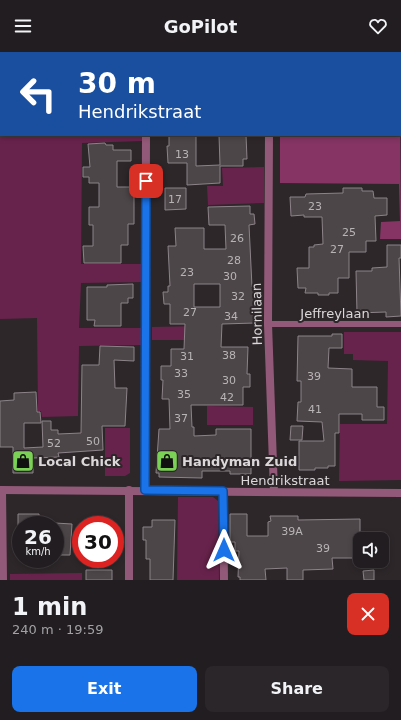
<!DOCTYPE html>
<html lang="en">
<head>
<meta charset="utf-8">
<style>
  :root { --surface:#221d20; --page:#2a2629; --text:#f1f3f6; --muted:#a2a2a5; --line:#3f3b3e; --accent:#1a73e8 }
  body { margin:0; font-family:"DejaVu Sans",sans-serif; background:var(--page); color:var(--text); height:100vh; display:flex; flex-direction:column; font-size:15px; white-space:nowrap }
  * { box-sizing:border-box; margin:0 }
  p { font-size:13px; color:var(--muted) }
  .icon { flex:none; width:22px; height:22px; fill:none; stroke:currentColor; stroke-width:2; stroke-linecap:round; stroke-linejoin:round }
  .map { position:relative; height:528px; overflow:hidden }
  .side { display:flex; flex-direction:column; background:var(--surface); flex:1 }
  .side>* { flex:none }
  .top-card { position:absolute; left:0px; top:0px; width:401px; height:84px; box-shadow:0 2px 6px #0003,0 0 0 1px var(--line); background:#1a4fa0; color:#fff; overflow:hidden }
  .tools { position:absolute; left:353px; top:480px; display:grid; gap:8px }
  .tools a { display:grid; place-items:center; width:36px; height:36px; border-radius:8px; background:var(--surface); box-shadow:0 2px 6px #0003,0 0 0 1px var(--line); font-size:20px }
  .speed { position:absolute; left:12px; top:464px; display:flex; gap:8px; font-size:20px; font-weight:700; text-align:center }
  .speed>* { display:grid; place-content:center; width:52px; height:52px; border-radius:50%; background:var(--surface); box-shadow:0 2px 6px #0003,0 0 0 1px var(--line); line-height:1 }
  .speed small { font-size:10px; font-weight:400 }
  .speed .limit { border:6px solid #d22; background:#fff; color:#111 }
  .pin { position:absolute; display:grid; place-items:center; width:34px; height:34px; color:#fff; margin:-17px; border-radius:8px; box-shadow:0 2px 6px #0006 }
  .me { position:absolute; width:44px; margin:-22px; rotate:0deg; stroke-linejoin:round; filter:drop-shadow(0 0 3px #0008) }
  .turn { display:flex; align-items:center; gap:14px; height:84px; padding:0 12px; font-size:18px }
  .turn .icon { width:52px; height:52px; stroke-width:2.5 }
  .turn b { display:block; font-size:28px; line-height:34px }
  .round { display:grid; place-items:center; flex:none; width:42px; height:42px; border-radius:8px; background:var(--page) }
  .overview { display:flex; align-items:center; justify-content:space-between; height:68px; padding:0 12px }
  h1 { font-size:24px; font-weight:700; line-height:30px }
  .primary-button { display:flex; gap:8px; margin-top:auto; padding:8px 12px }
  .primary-button a { flex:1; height:46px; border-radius:8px; background:var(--accent); color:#fff; font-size:16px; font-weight:700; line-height:46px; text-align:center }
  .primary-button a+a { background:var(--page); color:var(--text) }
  header { display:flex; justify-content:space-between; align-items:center; height:52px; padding:0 12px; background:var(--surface); font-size:18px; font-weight:700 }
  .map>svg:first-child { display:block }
  .green { fill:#68234c }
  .forest { fill:#853463 }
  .building { fill:#4d4649; stroke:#8b8387; fill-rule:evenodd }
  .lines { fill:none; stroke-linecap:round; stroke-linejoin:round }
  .service { stroke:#925a78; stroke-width:6 }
  .minor { stroke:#925a78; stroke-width:8 }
  .tertiary { stroke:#925a78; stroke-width:8 }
  .route-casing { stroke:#114b97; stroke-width:10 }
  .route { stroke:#1a73e8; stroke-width:7 }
  .labels { text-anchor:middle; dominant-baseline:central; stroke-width:4; stroke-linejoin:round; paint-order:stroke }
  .number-label { font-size:11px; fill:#b8b4b6 }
  .street-label { font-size:13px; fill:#dcd8da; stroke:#2d272a }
  .poi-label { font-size:13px; font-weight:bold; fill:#dcd8da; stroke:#2d272a; text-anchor:start }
</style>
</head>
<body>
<header><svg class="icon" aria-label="menu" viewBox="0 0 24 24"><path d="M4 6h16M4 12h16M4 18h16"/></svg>GoPilot<svg class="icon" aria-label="heart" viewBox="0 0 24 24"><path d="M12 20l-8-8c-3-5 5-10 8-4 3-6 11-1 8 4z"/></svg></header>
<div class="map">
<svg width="401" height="528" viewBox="0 0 401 528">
  <rect width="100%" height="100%" fill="#2d272a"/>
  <!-- green -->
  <path class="green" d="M0,0H82L1,1V83H142V89L82,91L81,212H142V230L81,231L79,276H141V293L79,294L78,364L42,365L41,359H38L37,266L0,267Z
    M279,0H401V36L400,1Z
    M264,115V151L208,153L207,134H223L222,116Z
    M203,274V288H152V275Z
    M344,280H401V428L339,429L340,372H387L388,309L353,308V302H344Z
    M207,354L253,355V373H207Z
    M105,376H130V421L125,424H105Z
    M178,445H213L218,449L219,528H177Z
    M82,521V528H10V522Z"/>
  <!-- forest -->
  <path class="forest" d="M400,36L401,187H380L381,170L400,169L399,132L280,131V83H400Z"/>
  <!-- building -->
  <path class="building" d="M169,83H196V114L220,113L219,83H246L247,107H243V114H220V131L187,133V111H168L167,94H169Z
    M105,91L106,93H113V98H131V109H117V135H134V172H128V193H121V211H84L83,194H93V173H89V155H99V131H89V125H83V115H90L88,92Z
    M165,136H186V157L165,158Z
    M343,136H362V139H373L374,146H387V163L375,164L376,189H366V200H349V226H338V241H329V243H318V241H305L306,236H298L297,216H309V195H314V193L323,192L322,165H304V163L291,164L290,145H305L306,142L343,141Z
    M250,154V162H254L255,172L249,173L252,235H255V271L222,272L221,295H248L247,322H250V335H243V353H191L192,375H194V384L216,383V377H251V422H230V419H202V426L159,425V421H156L159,377H170L169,347H162L163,328H161V314H171V297H184L185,272H170V252H164L163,240H168V234H170L168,194H176L175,176H204V197H226L225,173H209L208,155ZM194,232H220V255H194Z
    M387,193H401V206H399L401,264L386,265V260L357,261L356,219H372V216L387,215Z
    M133,232V246H128V251H121V274H94L95,268H87V235H107V233Z
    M332,282H342V296H329L328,316L352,317V335H377V355H384V368H362V362H339V381H335V414H328V416H315V418H299V389H324L322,370L297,369L298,350H301V329H297L298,284H332Z
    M100,294L134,295V309L114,308L115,336H127L125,374H102L103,398L58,401L59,405L33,406V421H13V395H0V349L14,348V341L36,340L37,360H40L41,371H24V396L43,395L42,369H51V378H58V382L81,381L82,313H99Z
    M291,374H303L302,388H290Z
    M18,462H39V473H18Z
    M230,462H247V484H268V470L271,469L270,464H298V468L360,467V506H332L333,517L303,518V528H287V516L265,517L266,528H240V525H238L239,499H235V490H230Z
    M152,468H175L173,528H150V507H146V488H143V475H152Z
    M55,471L72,472L70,503H55Z
    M86,518H112V528H86Z
    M374,518V528H364L363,519Z"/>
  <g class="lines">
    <!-- service -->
    <path class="service" d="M268,272H401"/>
    <!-- minor -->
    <path class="minor" d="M155,1V0
      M270,1V0
      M269,83L268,272L274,440
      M2,438L3,528
      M129,438V528
      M145,438L146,83
      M223,439L224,528"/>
    <!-- tertiary -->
    <path class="tertiary" d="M0,438L401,441"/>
  </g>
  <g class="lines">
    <!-- route casing -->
    <g class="route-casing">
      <path id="route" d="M146,129L145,438L223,439L224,498"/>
    </g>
    <!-- route -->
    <use href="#route" class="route"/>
  </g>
  <!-- icons -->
  <defs>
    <g id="shop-square" transform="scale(1.15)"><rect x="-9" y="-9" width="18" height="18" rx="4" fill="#7bd156" stroke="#2d272a"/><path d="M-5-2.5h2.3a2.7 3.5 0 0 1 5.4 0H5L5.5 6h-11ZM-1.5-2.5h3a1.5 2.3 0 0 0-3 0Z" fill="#111"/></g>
  </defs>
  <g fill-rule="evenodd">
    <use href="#shop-square" x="23" y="409"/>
    <use href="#shop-square" x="167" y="409"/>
  </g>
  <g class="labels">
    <!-- number labels -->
    <g class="number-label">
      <text x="182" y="102">13</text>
      <text x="175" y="147">17</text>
      <text x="315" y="154">23</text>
      <text x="349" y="180">25</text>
      <text x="237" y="186">26</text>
      <text x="337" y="197">27</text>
      <text x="234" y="208">28</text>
      <text x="187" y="220">23</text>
      <text x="230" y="224">30</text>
      <text x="238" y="244">32</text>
      <text x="190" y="260">27</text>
      <text x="231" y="264">34</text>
      <text x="229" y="303">38</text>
      <text x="187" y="304">31</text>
      <text x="181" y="321">33</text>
      <text x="314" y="324">39</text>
      <text x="229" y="328">30</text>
      <text x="184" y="342">35</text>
      <text x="227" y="345">42</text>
      <text x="315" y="357">41</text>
      <text x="181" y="366">37</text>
      <text x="93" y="389">50</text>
      <text x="54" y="391">52</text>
      <text x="292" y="479">39A</text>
      <text x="323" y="496">39</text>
    </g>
    <!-- street labels -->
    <g class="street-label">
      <text x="335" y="261">Jeffreylaan</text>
      <text transform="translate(257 262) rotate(-91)">Hornilaan</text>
      <text x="285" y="428">Hendrikstraat</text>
    </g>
    <!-- poi labels -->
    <g class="poi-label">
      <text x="38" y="409">Local Chick</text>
      <text x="182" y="409">Handyman Zuid</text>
    </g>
  </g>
</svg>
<div class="tools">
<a><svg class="icon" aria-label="sound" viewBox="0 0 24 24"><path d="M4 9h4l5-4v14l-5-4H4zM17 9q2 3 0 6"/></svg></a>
</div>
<div class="speed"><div>26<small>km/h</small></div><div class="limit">30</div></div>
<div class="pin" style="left:146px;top:129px;background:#d93025"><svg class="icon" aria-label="arrive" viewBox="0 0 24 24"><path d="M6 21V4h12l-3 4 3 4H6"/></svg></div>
<svg class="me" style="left:224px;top:498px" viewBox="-20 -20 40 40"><path d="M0-17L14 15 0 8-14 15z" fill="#1a73e8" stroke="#fff" stroke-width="4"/></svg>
<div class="top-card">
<div class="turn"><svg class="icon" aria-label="left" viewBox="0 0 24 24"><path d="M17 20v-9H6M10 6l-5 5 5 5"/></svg><div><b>30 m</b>Hendrikstraat</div></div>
</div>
</div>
<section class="side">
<div class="overview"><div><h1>1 min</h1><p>240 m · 19:59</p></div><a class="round" style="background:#d93025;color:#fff"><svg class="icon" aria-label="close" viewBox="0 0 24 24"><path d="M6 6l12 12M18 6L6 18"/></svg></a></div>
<div class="primary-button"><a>Exit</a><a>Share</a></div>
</section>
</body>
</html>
